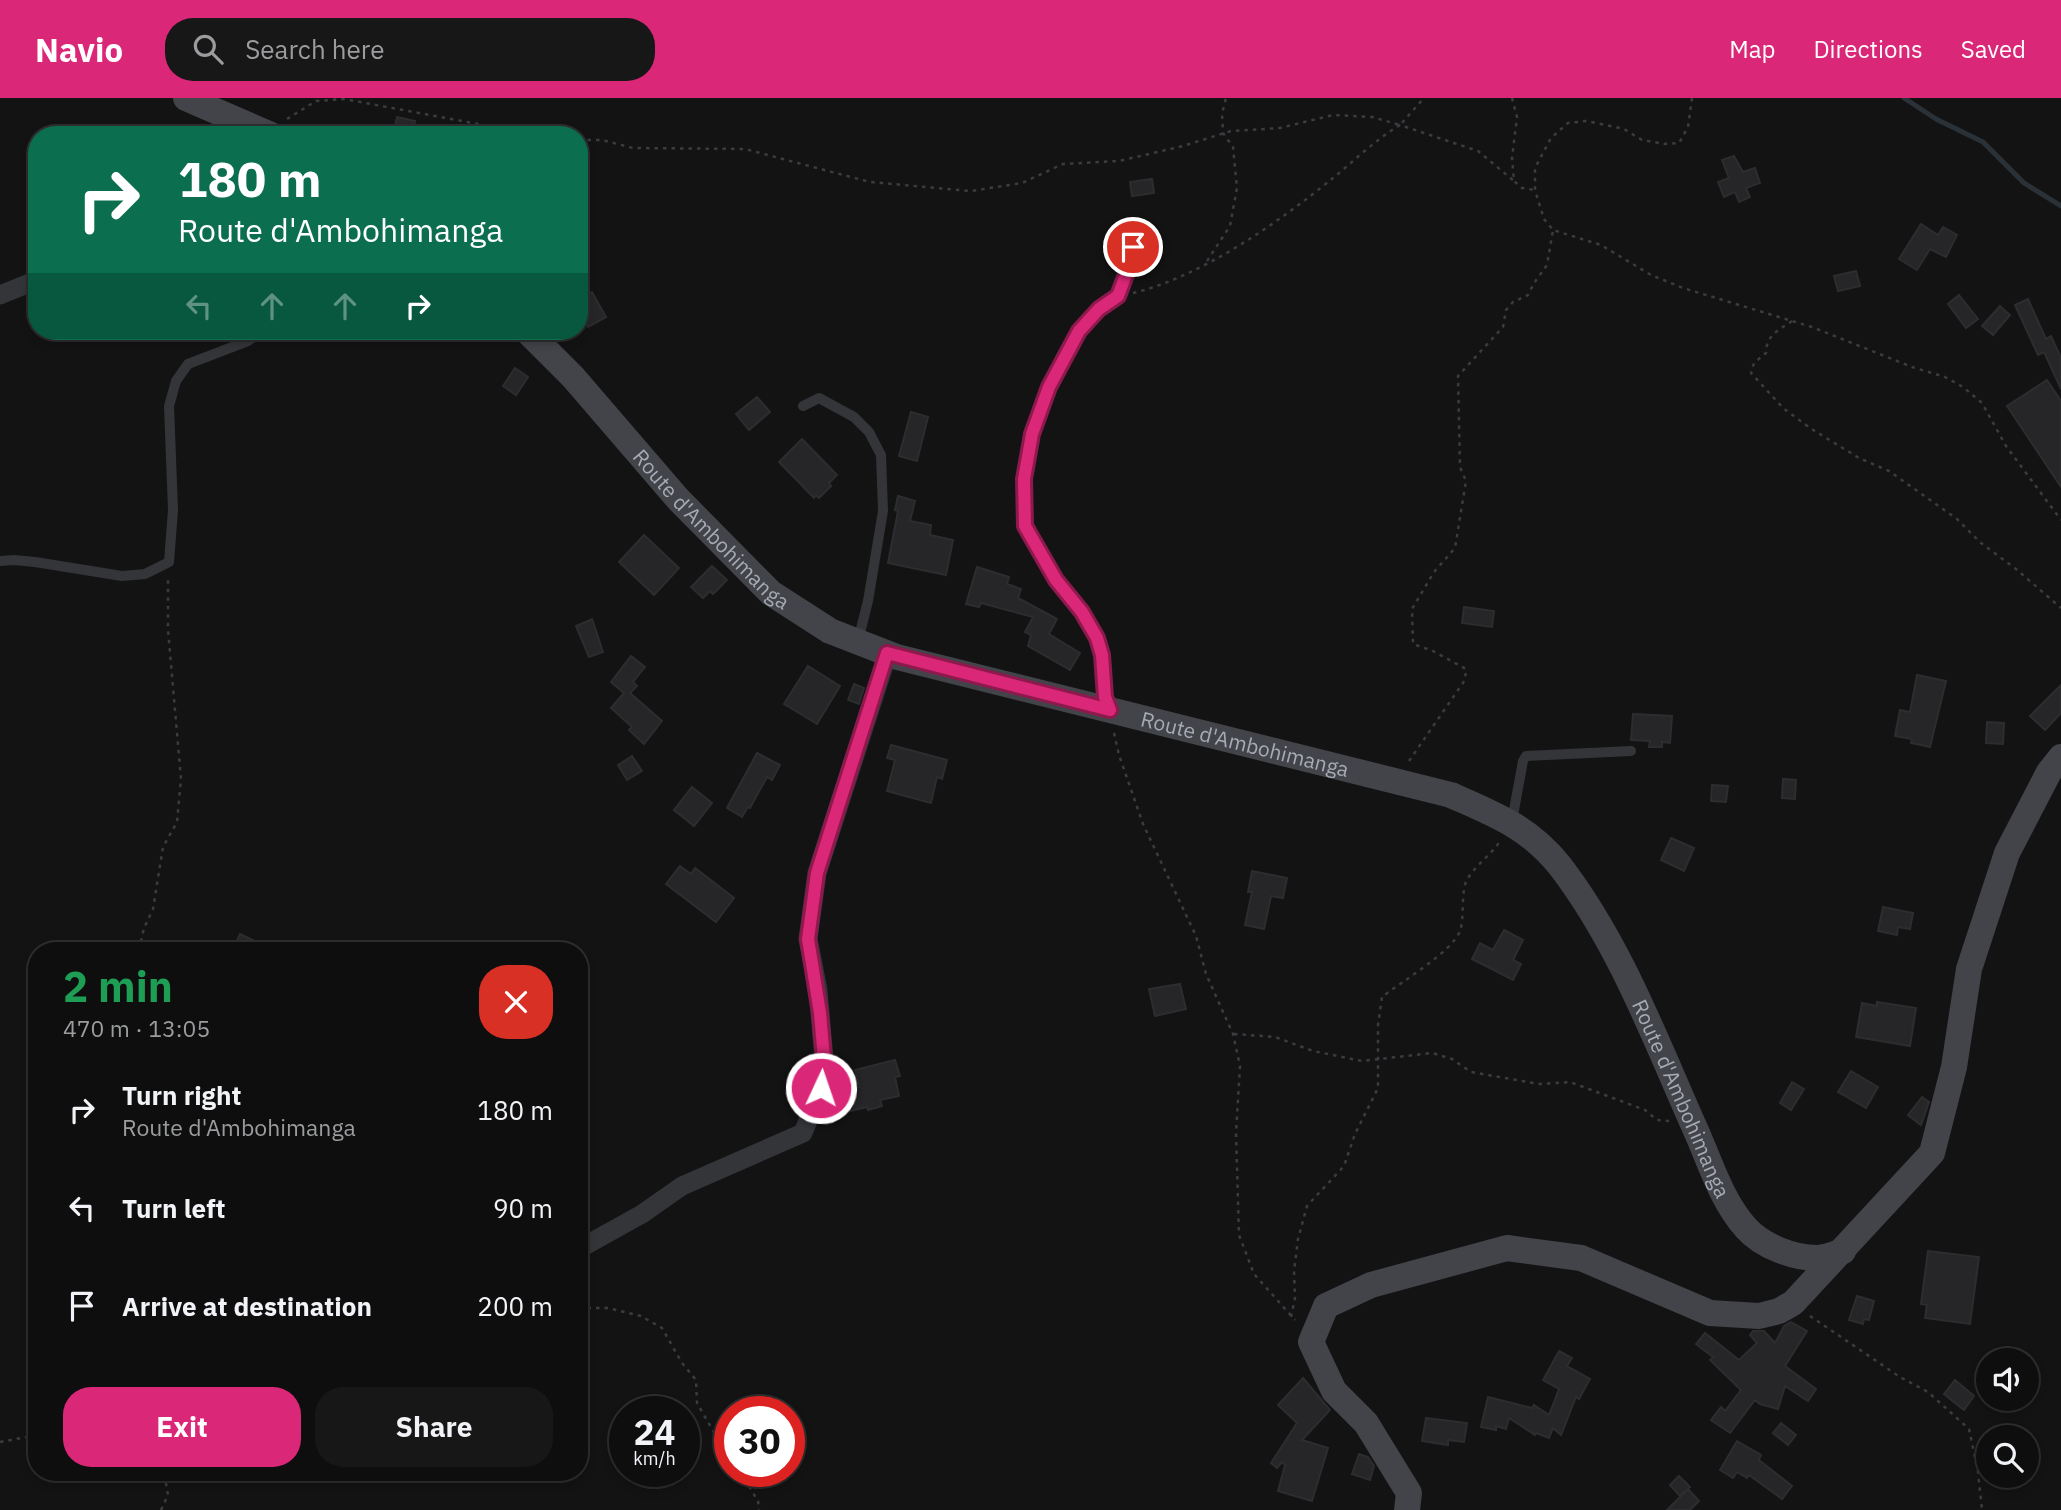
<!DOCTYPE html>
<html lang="en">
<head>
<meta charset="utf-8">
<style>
  :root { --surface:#0e0e0f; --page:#171718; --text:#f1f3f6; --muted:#9b9c9e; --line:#2e2e2f; --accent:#db2777 }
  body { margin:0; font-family:"IBM Plex Sans",sans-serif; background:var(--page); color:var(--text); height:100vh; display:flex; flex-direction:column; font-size:26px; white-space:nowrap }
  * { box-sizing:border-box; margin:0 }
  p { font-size:23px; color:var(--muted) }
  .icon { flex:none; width:38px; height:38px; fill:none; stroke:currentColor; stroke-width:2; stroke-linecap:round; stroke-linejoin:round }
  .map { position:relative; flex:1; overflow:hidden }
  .sheet { position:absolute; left:28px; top:844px; width:560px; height:539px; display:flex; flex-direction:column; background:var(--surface); border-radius:28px; box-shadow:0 4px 10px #0003,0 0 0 2px var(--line) }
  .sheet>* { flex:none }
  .guide { position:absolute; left:28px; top:28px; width:560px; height:214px; border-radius:28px; box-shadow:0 4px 10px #0003,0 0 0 2px var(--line); background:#0b6e4f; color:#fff; overflow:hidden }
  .controls { position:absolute; left:1976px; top:1250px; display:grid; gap:14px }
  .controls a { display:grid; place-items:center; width:63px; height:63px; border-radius:50%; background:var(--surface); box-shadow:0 4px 10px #0003,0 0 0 2px var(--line); font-size:35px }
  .speed { position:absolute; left:609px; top:1298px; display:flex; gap:14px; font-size:35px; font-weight:700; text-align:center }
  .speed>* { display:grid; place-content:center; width:91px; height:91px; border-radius:50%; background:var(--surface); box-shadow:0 4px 10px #0003,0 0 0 2px var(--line); line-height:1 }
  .speed small { font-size:18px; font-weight:400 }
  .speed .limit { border:10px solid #d22; background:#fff; color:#111 }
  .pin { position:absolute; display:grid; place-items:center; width:60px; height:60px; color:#fff; margin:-30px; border:4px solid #fff; border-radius:50%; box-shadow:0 2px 7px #0007 }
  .me { position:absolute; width:77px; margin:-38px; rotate:3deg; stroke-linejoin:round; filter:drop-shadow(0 0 5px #0008) }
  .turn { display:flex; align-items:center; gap:24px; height:147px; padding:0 35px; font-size:32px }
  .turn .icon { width:91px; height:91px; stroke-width:2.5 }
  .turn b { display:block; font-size:49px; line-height:60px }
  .lanes { display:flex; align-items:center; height:66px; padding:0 35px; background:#0003; justify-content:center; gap:35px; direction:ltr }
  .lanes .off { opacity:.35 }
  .round { display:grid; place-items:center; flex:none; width:74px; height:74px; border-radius:28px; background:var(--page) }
  .head { display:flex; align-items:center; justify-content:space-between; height:119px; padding:0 35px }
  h1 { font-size:42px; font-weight:800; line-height:52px; color:#1e9e55 }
  .button { display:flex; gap:14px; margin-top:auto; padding:14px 35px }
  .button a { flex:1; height:80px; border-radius:28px; background:var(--accent); color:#fff; font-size:28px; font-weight:800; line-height:80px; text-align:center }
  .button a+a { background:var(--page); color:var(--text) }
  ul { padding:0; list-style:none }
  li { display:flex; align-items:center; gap:21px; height:98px; padding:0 35px }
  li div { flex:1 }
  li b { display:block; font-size:26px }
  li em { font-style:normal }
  header { display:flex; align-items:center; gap:42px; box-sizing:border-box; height:98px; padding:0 35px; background:var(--accent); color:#fff }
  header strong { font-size:33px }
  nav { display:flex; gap:38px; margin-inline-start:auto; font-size:24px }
  .search { width:490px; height:63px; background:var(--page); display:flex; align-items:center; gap:18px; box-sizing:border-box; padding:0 24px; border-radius:28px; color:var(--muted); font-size:26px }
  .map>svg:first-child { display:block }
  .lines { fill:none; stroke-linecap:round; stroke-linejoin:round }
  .stream { stroke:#2a3137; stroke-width:5 }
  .building { fill:#262628; stroke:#2d2d30; stroke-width:2 }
  .path { stroke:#3a3c40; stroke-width:2.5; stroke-dasharray:3.5 5; stroke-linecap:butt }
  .lane { stroke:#343539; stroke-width:10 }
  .street { stroke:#343539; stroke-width:19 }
  .secondary { stroke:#424449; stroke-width:26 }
  .route-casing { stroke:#8e194d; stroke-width:18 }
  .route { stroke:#db2777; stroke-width:12 }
  .labels { text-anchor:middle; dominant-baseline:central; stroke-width:7; stroke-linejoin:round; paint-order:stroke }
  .street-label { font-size:21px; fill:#a5aab4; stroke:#0e0e0f }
</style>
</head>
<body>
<header>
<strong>Navio</strong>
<div class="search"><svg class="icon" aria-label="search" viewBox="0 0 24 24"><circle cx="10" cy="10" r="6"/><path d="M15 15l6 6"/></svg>Search here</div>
<nav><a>Map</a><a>Directions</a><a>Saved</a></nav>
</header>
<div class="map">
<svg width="2061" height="1412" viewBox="0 0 2061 1412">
  <rect width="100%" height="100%" fill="#131314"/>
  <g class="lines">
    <!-- stream -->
    <path class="stream" d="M1904,0L1936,21L1983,44L2024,85L2061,108"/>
  </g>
  <!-- building -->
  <path class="building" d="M397,19L415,23L412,37H393Z
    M1734,58L1743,74L1755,70L1760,85L1746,90L1750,99L1739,104L1735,94L1724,99L1718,84L1729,80L1722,62Z
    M1152,81L1154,95L1132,98L1130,84Z
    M1921,126L1938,137L1943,129L1957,137L1946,159L1930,151L1917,172L1899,161Z
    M1856,173L1860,188L1838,193L1834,178Z
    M592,194L606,219L588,229L579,213V201Z
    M1959,197L1978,221L1966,230L1948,206Z
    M2028,201L2046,241L2051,238L2061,260V291L2044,254L2038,257L2015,207Z
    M2000,208L2010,217L1993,237L1982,228Z
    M515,270L528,279L516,297L503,288Z
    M2047,282L2061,303V389L2007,308Z
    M757,299L770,314L749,332L736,316Z
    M911,314L928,319L917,363L899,358Z
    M802,341L837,377L829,385L831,388L819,400L816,397L814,400L779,364Z
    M898,398L915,403L910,423L931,427L930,437L953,442L946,477L888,465L898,413L895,412Z
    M644,437L679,470L654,497L619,464Z
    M712,468L727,482L713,496L710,493L703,500L691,489Z
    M977,469L1009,479L1007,486L1021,491L1018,500L1057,521L1049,536L1080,555L1070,572L1028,548L1031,537L1025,534L1033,519L981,505L979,509L966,506Z
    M1464,509L1494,513L1492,529L1462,525Z
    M592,521L603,554L589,559L576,528Z
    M631,558L645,569L633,584L637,588L630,595L662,623L644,646L629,632L632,629L611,610L624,595L611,584Z
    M808,568L840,588L817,626L784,606Z
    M1917,577L1946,583L1930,649L1911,645L1912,641L1895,638L1900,612L1910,614Z
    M854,586L864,590L859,606L848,602Z
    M2061,587V615L2045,632L2030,618Z
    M1633,616L1672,618L1670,645L1662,644V649H1649L1650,643L1631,642Z
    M1987,624L2004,625L2003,646L1986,645Z
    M891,647L947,662L942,681L937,679L931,705L887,693L895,662L887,660Z
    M757,655L780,667L772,682L767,679L750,710L748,709L742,719L727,710Z
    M632,658L642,673L627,682L618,667Z
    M1783,681L1796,682L1795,701L1782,700Z
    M1712,687L1728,688L1726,704L1711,703Z
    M692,689L712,705L694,728L674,712Z
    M1671,740L1694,750L1684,773L1661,762Z
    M680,768L691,776L695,770L734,800L716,824L666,786Z
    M1252,773L1287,780L1283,800L1271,798L1264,831L1245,827L1252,794H1248Z
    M1883,809L1913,815L1910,831L1898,829L1897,837L1878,833Z
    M1504,832L1523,842L1513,862L1521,866L1513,882L1472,861L1480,845L1493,852Z
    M240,836L274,852H232Z
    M1180,886L1186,911L1155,918L1149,891Z
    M1877,904L1916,910L1910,948L1856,939L1862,905L1877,908Z
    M895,962L900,978L895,979L899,998L880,1002L882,1008L868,1012L867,1009L846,1014L841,993L860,989L855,972Z
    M1851,973L1878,989L1866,1010L1838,994Z
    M1792,984L1804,991L1791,1012L1780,1005Z
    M1922,999L1929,1004L1921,1027L1908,1017Z
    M1928,1153L1979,1159L1970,1226L1925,1220L1927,1207L1921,1206Z
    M1857,1198L1874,1203L1869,1222L1864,1221L1863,1226L1849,1222Z
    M1791,1224L1807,1233L1785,1268L1816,1291L1808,1303L1785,1288L1778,1311L1760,1306L1755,1302L1730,1335L1711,1322L1721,1309L1725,1313L1741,1292L1710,1262L1713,1259L1696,1246L1705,1235L1739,1262L1757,1245L1750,1237L1753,1233H1764L1775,1245L1784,1228Z
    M1559,1253L1572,1260L1567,1268L1590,1281L1579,1301L1576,1299L1561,1337L1553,1330L1549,1340L1536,1335L1535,1337L1509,1320L1506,1331L1496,1328V1332L1481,1329L1488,1299L1532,1310L1534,1307L1549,1317L1559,1291L1543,1282Z
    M1303,1280L1330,1312L1302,1342L1328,1350L1312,1403L1278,1393L1285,1367L1282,1364L1277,1370L1271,1365L1297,1325L1278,1307Z
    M1955,1282L1974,1298L1964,1312L1944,1296Z
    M1426,1320L1467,1325L1464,1344L1448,1342V1347L1422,1343Z
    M1781,1325L1796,1337L1788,1347L1773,1335Z
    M1737,1343L1761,1357L1759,1362L1792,1388L1782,1401L1749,1377L1747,1380L1737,1374L1733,1380L1720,1372Z
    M1359,1356L1368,1359L1374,1368L1370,1382L1352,1376Z
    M1679,1378L1690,1389L1680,1398L1670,1387Z
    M1688,1391L1699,1403L1690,1412H1667Z"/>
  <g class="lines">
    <!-- path -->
    <path class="path" d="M1512,0L1517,19L1512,60L1514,83L1522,90L1535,92
      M1692,0L1688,29L1679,45L1665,46L1642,42L1624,31L1606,27L1586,23L1568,25L1551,40L1535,70V92L1544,121L1553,132L1601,147L1651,177L1683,190L1812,229L1912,269L1945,279L1963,289L1982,305L2006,348L2061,422
      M287,21L316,3L344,1L537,37
      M579,42H602L633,50L745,51L870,84L971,93L1022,85L1063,66L1119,63L1183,48L1231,33L1280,30L1333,17L1372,19L1400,27L1424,0
      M1207,163L1230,128L1237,90L1233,49L1223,35L1222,16L1226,0
      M1133,195C1201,179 1279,124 1333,80C1355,62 1375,42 1400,27L1478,53L1514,83
      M1792,223C1779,232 1766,237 1766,255L1754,265L1751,275L1783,310L1810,330L1859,360L1889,373L1957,421L1981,445L2016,471L2061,510
      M1114,635L1119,657L1143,726L1196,838L1206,876L1233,936L1240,968L1236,1035L1239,1137L1254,1176L1295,1222
      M1409,663L1465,582L1466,571L1433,553L1413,546L1412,511L1434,474L1455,450L1466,383L1460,369L1458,278L1503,229L1506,212L1513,204L1528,197L1534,185L1547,167L1553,132
      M139,852L144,830L153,811L163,749L177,724L181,681L168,532V478
      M1234,936L1275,939L1313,953L1362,963L1432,955L1452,961L1471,974L1539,986L1570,984L1645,1012L1657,1022L1670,1023
      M579,1210H608L641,1218L662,1230L682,1265L696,1282L697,1305L730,1362
      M1810,1218L1900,1279L1928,1294L1969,1331L1978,1374L1982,1412
      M1291,1219L1295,1200L1294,1173L1298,1141L1307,1108L1344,1068L1355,1036L1378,990V927L1382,899C1401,884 1453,853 1460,833C1465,819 1460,791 1468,780C1477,766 1491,757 1500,743
      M0,1344L37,1337
      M740,1374L758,1403L759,1412
      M161,1412L168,1397L164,1374"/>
    <!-- lane -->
    <path class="lane" d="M803,308L819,300L854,319L869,334L881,357L883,413L868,503L858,543
      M0,463L14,462L35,464L122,478L145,476L169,464L173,412L169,308L176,283L188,266L248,243L261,233
      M1108,608L1105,599L1102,557L1097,540L1082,514L1056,482L1025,428L1024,381L1033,336L1049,289L1079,233L1099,211L1118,198L1130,166L1135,132
      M1512,723L1523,663L1526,658L1631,653"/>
    <!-- street -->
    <path class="street" d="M0,197L37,182
      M579,1151L642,1116L682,1088L803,1035L821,990L824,961L818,892L808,841L817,775L888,555"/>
    <!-- secondary -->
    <g class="secondary">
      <path d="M186,0L271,37"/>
      <path id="s1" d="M527,233L573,279L678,401L771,495L830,533L897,559L1451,697C1494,716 1529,729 1560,768C1619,845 1654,938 1693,1026C1709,1060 1720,1101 1746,1130C1762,1148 1793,1160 1817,1160C1826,1160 1835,1156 1843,1153"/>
      <path d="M1407,1412L1409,1395L1366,1325L1334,1293L1311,1244L1326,1208L1371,1187L1507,1150L1581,1160L1710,1215L1759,1218L1779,1213L1793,1205L1932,1055L1954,969L1969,871L2007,755L2049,674L2061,659"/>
    </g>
  </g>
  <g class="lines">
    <!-- route casing -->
    <g class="route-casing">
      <path id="route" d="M821,990L824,961L820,915L808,841L817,775L887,555L1110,612L1105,599L1102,557L1097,540L1082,514L1056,482L1025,428L1024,381L1032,336L1049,289L1079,233L1099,211L1118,198L1130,166L1133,149"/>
    </g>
    <!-- route -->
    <use href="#route" class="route"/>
  </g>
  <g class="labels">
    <!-- street labels -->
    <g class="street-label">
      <text stroke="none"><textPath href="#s1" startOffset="271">Route d'Ambohimanga</textPath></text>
      <text stroke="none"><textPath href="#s1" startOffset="859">Route d'Ambohimanga</textPath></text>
      <text stroke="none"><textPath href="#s1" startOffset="1466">Route d'Ambohimanga</textPath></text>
    </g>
  </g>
</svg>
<div class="controls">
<a><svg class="icon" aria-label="sound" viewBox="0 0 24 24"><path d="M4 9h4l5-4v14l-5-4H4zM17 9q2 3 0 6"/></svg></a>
<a><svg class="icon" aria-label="search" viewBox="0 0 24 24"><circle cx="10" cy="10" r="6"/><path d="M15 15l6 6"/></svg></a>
</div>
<div class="speed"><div>24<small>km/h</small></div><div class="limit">30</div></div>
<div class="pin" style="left:1133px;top:149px;background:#d93025"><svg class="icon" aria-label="arrive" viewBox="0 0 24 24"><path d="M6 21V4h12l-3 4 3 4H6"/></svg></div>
<svg class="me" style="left:821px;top:990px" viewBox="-20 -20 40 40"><circle r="17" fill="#db2777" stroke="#fff" stroke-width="3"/><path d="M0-11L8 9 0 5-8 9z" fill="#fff"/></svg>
<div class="guide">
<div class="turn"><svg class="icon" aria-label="right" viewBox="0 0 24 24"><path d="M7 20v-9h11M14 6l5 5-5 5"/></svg><div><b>180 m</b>Route d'Ambohimanga</div></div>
<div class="lanes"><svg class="icon off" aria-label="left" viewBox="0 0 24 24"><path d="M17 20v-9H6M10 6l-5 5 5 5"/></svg><svg class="icon off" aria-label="ahead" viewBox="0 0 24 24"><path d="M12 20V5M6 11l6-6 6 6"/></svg><svg class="icon off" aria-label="ahead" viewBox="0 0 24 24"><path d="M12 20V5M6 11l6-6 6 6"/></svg><svg class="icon" aria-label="right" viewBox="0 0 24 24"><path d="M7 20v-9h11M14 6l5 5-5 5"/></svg></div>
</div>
<section class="sheet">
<div class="head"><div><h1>2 min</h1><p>470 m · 13:05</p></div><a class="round" style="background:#d93025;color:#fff"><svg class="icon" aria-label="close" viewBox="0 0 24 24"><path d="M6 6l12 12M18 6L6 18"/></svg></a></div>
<ul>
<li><svg class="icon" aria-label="right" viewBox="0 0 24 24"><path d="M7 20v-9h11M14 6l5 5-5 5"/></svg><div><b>Turn right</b><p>Route d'Ambohimanga</p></div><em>180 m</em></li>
<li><svg class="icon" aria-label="left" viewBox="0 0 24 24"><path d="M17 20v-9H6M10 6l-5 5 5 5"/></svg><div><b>Turn left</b></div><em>90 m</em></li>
<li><svg class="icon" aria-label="arrive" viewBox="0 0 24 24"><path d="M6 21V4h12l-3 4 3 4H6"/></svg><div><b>Arrive at destination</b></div><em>200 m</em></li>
</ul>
<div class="button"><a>Exit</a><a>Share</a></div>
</section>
</div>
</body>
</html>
